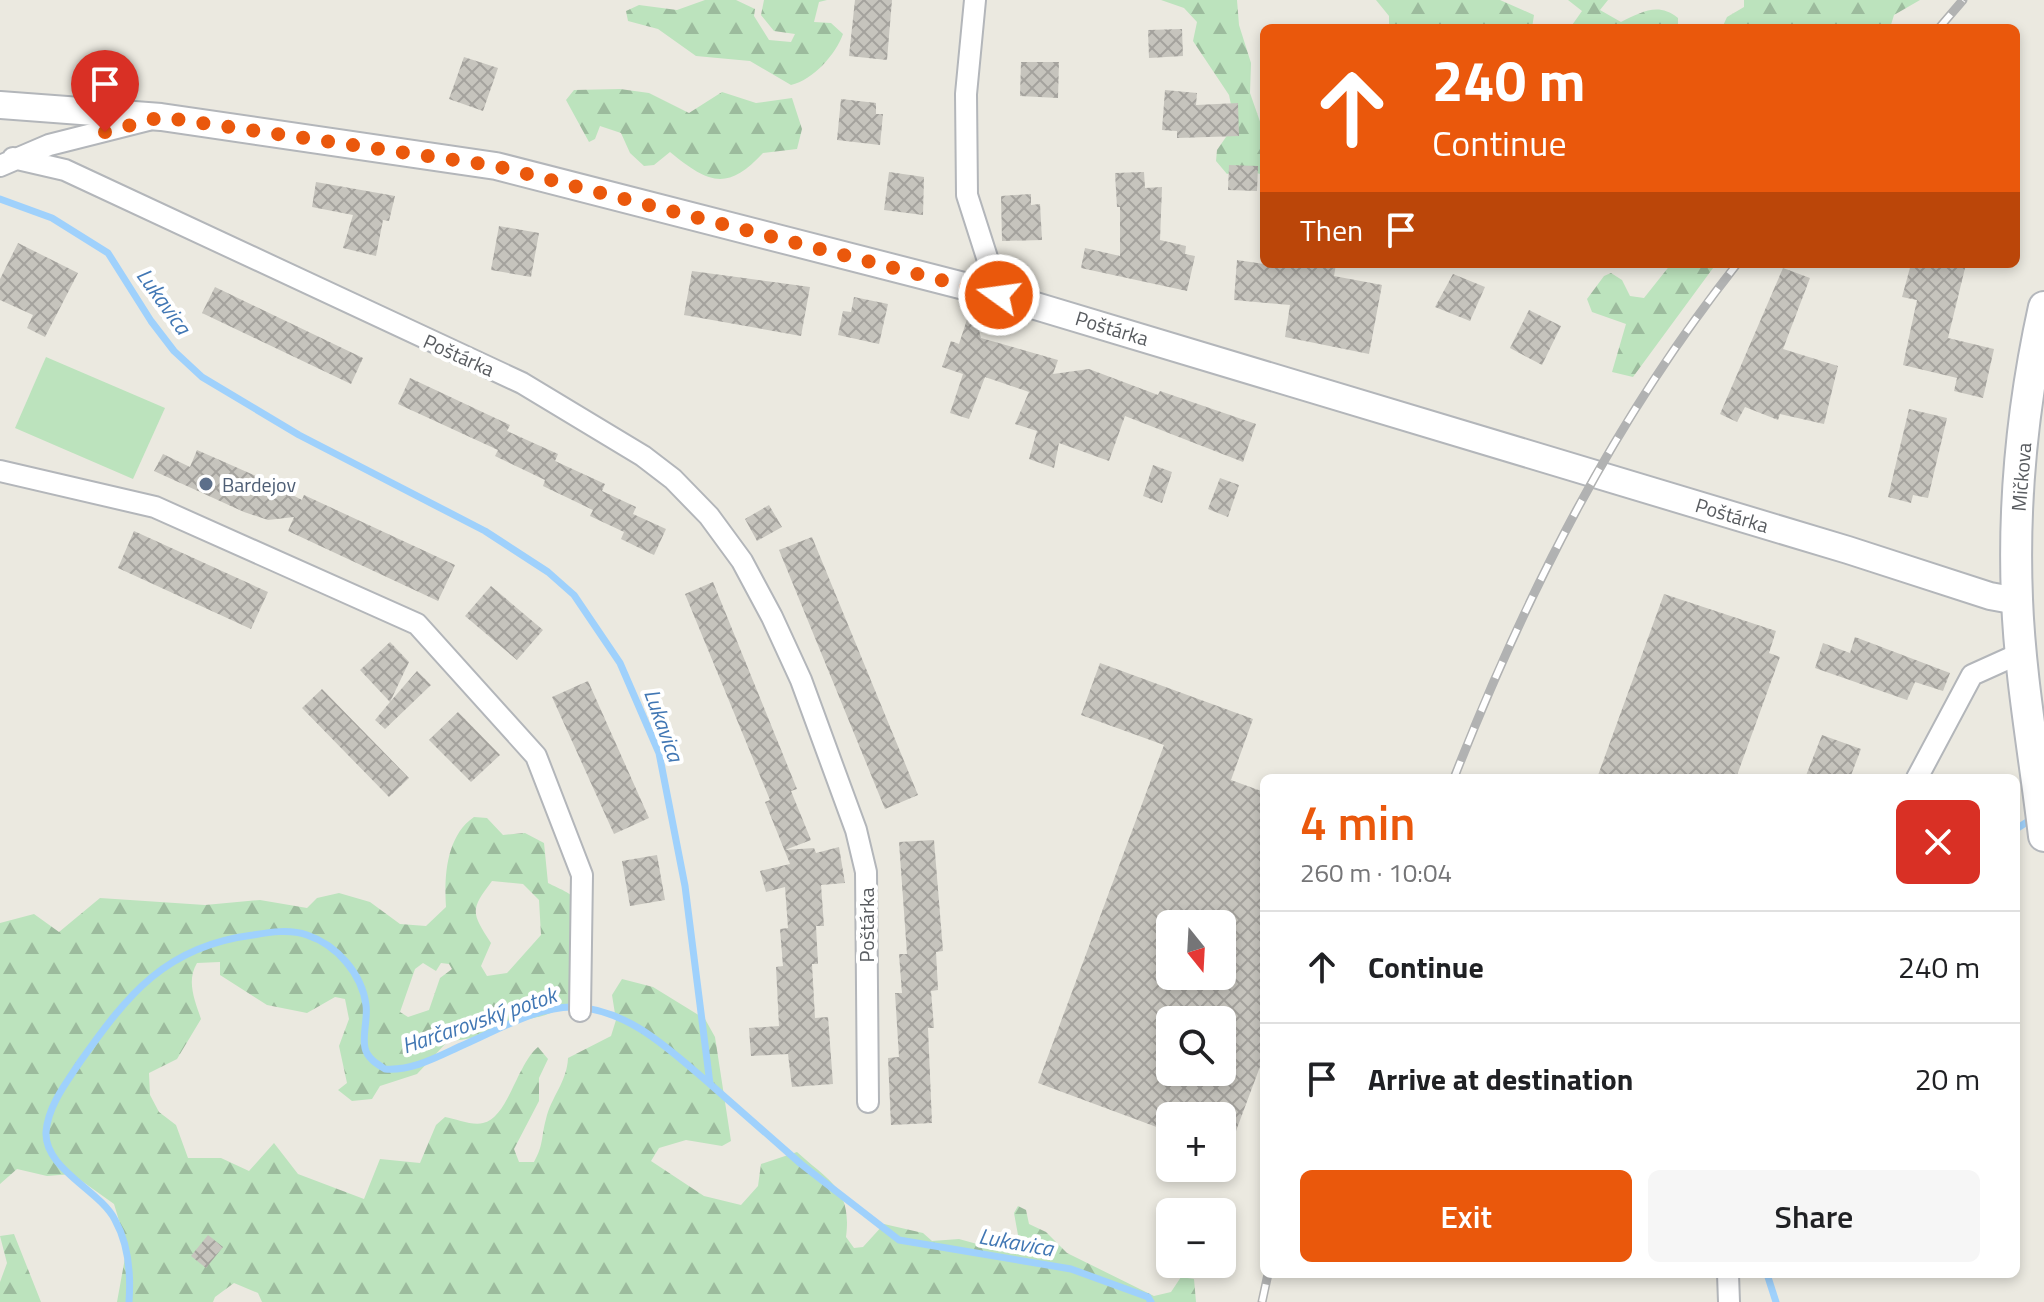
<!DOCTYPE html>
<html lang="en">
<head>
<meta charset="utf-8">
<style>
  :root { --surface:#fff; --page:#f6f6f6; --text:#202124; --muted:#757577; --line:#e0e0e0; --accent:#ea580c }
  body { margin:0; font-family:"Titillium Web",sans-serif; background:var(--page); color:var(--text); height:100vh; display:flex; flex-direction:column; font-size:30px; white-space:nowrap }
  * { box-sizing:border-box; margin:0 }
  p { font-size:26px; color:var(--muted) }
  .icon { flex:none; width:44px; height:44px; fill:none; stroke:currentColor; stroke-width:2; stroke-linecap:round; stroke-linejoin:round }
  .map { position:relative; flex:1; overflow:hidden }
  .panel { position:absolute; left:1260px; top:774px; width:760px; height:504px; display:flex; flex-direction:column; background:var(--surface); border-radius:12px; box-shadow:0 4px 12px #0003 }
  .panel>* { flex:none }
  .top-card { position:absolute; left:1260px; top:24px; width:760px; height:244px; border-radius:12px; box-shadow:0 4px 12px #0003; background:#ea580c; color:#fff; overflow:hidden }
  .needle { width:52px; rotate:162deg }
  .tools { position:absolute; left:1156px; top:910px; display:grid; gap:16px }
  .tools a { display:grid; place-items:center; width:80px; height:80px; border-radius:12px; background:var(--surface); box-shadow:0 4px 12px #0003; font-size:40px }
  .pin { position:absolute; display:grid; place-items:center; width:68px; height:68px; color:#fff; margin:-82px -34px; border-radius:50% 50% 50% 0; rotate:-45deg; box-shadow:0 0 8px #0007 }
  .pin .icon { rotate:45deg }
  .me { position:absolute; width:88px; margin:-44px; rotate:284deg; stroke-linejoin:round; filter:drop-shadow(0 0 6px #0008) }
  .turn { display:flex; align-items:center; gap:28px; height:168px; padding:0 40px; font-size:36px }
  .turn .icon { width:104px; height:104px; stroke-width:2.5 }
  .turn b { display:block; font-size:56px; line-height:68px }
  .then { display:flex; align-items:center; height:76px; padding:0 40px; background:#0003; gap:16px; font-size:30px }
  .round { display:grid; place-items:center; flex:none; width:84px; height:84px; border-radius:12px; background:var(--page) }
  .summary { display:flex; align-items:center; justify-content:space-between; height:136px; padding:0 40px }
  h1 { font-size:48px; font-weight:600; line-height:60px; color:var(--accent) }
  .action { display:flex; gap:16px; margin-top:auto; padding:16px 40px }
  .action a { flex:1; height:92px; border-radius:12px; background:var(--accent); color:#fff; font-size:32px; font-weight:600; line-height:92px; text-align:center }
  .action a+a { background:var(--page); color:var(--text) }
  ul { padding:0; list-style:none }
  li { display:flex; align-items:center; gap:24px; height:112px; padding:0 40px; border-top:2px solid var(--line) }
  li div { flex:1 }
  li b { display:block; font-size:30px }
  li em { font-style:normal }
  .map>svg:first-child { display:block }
  .grass { fill:#bce3bd }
  .forest { fill:url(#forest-firs); fill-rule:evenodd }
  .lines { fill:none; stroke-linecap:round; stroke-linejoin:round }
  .stream { stroke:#9fd1fc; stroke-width:7 }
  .building { fill:url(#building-cross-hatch); fill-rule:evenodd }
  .minor-casing { stroke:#b3b6ba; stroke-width:24 }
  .tertiary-casing { stroke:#b3b6ba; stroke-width:30 }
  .secondary-casing { stroke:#b4b7bc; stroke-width:34 }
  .minor { stroke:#fff; stroke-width:20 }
  .tertiary { stroke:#fff; stroke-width:26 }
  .secondary { stroke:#fff; stroke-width:30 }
  .rail-casing { stroke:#b1b2b2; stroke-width:9 }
  .rail { stroke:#fff; stroke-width:6; stroke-dasharray:18; stroke-linecap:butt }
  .route { stroke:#ea580c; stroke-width:14; stroke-dasharray:0 25.2 }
  .service-dot { fill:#5c6f8a; stroke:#fff; stroke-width:3 }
  .labels { text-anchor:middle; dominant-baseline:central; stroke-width:8; stroke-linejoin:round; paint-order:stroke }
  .street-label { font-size:20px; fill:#595c60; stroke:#fff }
  .service-label { font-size:20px; fill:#4e5e75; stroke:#fff; text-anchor:start }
  .water-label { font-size:22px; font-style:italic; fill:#4177b4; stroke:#fff }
</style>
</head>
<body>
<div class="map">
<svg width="2044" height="1302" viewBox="0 0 2044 1302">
  <defs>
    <pattern id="forest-firs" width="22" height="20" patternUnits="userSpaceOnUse" patternTransform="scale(2)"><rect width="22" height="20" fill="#bce3bd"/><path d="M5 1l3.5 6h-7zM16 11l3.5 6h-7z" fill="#9cbb9d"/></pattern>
    <pattern id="building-cross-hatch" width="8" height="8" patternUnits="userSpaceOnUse" patternTransform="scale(2)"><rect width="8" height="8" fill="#c6c4bd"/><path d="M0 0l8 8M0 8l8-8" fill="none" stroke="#a4a29d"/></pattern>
  </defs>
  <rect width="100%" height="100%" fill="#ebe9e0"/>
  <!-- grass -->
  <path class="grass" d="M46,357L165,408L133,479L15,428Z"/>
  <!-- forest -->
  <path class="forest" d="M705,0H736L755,9L754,16L769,40L791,42L795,34L774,31L761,15L764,0H827L819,2L814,22L831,23L843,34C836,54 813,80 791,85L750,61L696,56L658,29L628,21L626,11L639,5L677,10Z
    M1161,0H1237L1239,25L1251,63L1250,93L1264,133L1261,174L1239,170L1227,174L1216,161L1217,150L1235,124L1229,95L1193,41L1197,22L1184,8Z
    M1376,0H1500L1534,15L1532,28H1386L1389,27V16Z
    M1568,0H1608L1600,10L1621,22C1642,12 1658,2 1678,18V27L1570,28L1582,11Z
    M1744,0H1920L1894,15L1890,28H1722L1727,17L1744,7Z
    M620,89L649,93L689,113L722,92L756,103L792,98L802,129L797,149L763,153C727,192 708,183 670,152L654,165L644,166L630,153L621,133L600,126L595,139L589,142L566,100L574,90Z
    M1671,264H1716L1633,377L1612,372L1626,324L1592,312L1587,299L1604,276L1611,273L1622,280L1630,296L1644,298Z
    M474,817L487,818L503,835L525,833L544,843L548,883C559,889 577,894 581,908C584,915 581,925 583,932C596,973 593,997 548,1014C535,1019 519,1020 506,1025C481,1035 477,1039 448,1041L417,1074L380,1086L372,1099L352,1101L338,1090L347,1083L339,1046L349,1019L345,999L335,997L307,1013L267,1005L220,975V962L197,963C186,981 195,1001 201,1019L177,1059L149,1073L150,1095L159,1112L176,1125L188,1158H221L249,1171L274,1143L298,1174L364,1199L380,1159L420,1163L436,1125L445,1117C456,1119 473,1126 483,1123C508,1118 517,1064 538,1047L548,1059L539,1078V1101L514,1149L519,1162H534C544,1144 541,1137 546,1119C551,1097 567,1082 568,1058L611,1036L616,1020L612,995L622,979L653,987L705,1019L715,1037L731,1141L722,1146L686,1140L659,1148L651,1161L704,1196L741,1205L758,1186L761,1164L797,1152C830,1182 852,1189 846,1237L854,1248L863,1247L884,1224L923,1233L932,1241L959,1239L1013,1254L1020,1246L1014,1213L1018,1206L1026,1210L1029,1224L1046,1232L1067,1253L1154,1296L1171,1292L1181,1277L1194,1279L1196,1302H262L258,1293L234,1283L215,1297L213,1302H117L127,1247L114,1204L72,1174L47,1176L17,1169L0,1184V923L34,914L59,932L100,898L205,905L260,900L307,908L317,898L339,893L370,902L400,924L426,926L446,907C444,877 446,836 474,817ZM492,881L523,884L539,900L541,935L507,973L487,976L481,966L491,943C471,912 470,910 492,881ZM423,963L436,971L441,963L449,964L452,969L440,978L429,1010L408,1017L400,1012L415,969Z
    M14,1234L41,1302H0V1282L7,1263L0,1236Z"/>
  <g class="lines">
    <!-- stream -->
    <path class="stream" d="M0,199L52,218L108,253L151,321L174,351L202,377L299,435L485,531L548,572L574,595L620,663L659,753L685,886L710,1084L801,1164L899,1240L1071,1269L1148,1297L1151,1302
      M2016,829L2035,817
      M1767,1274L1776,1302
      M129,1302C131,1274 129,1245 115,1220C100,1190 44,1169 46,1132C48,1106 66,1083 80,1062C128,994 166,946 253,935C270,932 290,929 307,935C337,945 362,974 366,1005C368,1019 362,1035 365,1048C367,1058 377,1064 385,1069C412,1071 437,1057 461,1046C494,1032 535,1007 572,1007C628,1008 671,1051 710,1084"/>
  </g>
  <!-- building -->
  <path class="building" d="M855,0H892L887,60L849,56Z
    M1182,29L1183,56L1149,58L1148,30Z
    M464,57L498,68L483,111L449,99Z
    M1021,62H1059L1058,98L1020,96Z
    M1165,90L1197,93L1196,105L1238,103L1239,136L1177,138V131L1162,130Z
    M841,99L876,103V114H883L880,145L837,140Z
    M1229,165L1258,166L1257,191L1228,190Z
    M889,172L924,177L923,215L884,210Z
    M1144,172L1145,188L1162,187L1160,240L1186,246L1185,254L1195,256L1187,291L1081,268L1085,248L1120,256V207H1117L1115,173Z
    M316,182L395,196L389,221L383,220L376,256L343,248L353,215L312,207Z
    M1031,194V205L1040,204L1042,240L1002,241L1001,196Z
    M499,226L539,233L531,277L491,270Z
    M18,243L78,273L45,337L27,328L33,315L0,300V279Z
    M1237,260L1264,264H1336L1334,276L1382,285L1369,354L1285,337L1290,305L1234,300Z
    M1911,264H1966L1948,338L1994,349L1983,398L1954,391L1957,378L1903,365L1917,300L1902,297Z
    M1783,268L1810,278L1783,349L1838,366L1824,424L1780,414L1778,420L1745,407L1737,422L1720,414Z
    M692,271L810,287L801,336L684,315Z
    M1453,274L1485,287L1470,321L1435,307Z
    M215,287L363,358L351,384L202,313Z
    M854,297L888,304L879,344L838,335L843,311L851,312Z
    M972,304L981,338L1058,360L1053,374L1089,369L1158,395L1160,391L1256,424L1243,462L1125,416L1109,461L1059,443L1054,468L1029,459L1037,431L1015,424L1029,392L985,377L969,419L950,413L963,374L942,367L951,341L959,344Z
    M1529,310L1561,326L1542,365L1510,348Z
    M410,378L510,425L507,431L558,454L555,461L605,484L602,491L636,507L633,514L666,529L654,555L621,539L624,532L590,516L593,510L543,486L545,480L495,456L498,450L398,404Z
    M1909,409L1947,418L1928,498L1913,495L1911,503L1888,497Z
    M197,450L258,477L253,490L279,488L302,500L304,495L455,565L438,601L288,531L294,517L268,520L244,512L154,471L163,454L190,467Z
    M1153,465L1172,472L1162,503L1143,496Z
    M1220,478L1239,485L1228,517L1208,509Z
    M769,505L782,527L757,541L745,519Z
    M134,531L268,592L251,629L118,568Z
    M812,537L918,795L885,809L779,550Z
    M713,582L797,789L791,791L811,840L785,850L814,848L816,853L839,847L845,883L821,885L824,926H816L818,964H812L815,1018L828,1017L833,1084L792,1087L788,1054L751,1056L749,1028L779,1026L776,967L783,966L780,929L788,928L785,887L766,892L760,871L790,864L765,802L770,800L685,594Z
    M491,586L543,630L517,660L465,616Z
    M1664,594L1776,631L1769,653L1780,657L1736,778H1597Z
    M1855,637L1950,673L1943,691L1915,682L1907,700L1815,668L1823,643L1850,653Z
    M390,642L409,662L390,702L417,671L431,685L385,729L375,720L390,702L360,670Z
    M1100,663L1253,719L1231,780L1264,792V1056L1224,1163L1222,1116H1170V1132L1038,1083L1164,745L1081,715ZM1170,924H1222V976H1170ZM1170,1020H1222V1072H1170Z
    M588,681L649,818L614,834L552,697Z
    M322,689L409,778L389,797L302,708Z
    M458,712L500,755L471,782L429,740Z
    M1822,735L1861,749L1850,778H1805Z
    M934,840L943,951L936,952L938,990L931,991L934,1028H928L932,1123L891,1125L888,1058L899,1057L895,993H902L899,954H907L899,842Z
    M657,855L665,900L630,906L622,861Z
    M208,1235L223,1247L206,1268L191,1256Z"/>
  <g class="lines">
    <!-- minor casing -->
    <g class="minor-casing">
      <path id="minor" d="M975,0L966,94L967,195L999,295
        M13,158L65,170L522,383L643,456L673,479L709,516L742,561L772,617L801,680L856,830L866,872L868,1102
        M0,166L49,145L148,120
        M0,471L155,507L417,624L536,756L582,875L580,1011
        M1917,778L1972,675L2023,652
        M1728,1274L1729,1302"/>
    </g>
    <!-- tertiary casing -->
    <g class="tertiary-casing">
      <path id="tertiary" d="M0,105L161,117L496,166L999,295L1848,550L1990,596L2017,601"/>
    </g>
    <!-- secondary casing -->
    <g class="secondary-casing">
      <path id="secondary" d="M2044,307C2023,402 2013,502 2017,599C2020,678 2035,758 2044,836"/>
    </g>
    <!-- minor -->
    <use href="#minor" class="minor"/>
    <!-- tertiary -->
    <use href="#tertiary" class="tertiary"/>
    <!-- secondary -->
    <use href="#secondary" class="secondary"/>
    <!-- rail casing -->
    <g class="rail-casing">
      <path id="rail" d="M1939,28L1963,0
        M1454,778C1526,594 1614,420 1737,264
        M1262,1302L1268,1274"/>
    </g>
    <!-- rail -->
    <use href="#rail" class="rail"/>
  </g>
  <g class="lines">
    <!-- route -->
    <path class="route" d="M105,132L161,117L496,166L999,295"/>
  </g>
  <!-- markers -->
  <circle class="service-dot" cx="206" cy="484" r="8"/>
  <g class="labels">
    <!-- street labels -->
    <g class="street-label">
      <text transform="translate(1112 328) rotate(17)">Poštárka</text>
      <text transform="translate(459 355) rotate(24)">Poštárka</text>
      <text transform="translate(2021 477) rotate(-85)">Mičkova</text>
      <text transform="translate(1732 515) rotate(17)">Poštárka</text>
      <text transform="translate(866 925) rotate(-90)">Poštárka</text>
    </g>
    <!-- service labels -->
    <g class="service-label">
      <text x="222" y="484">Bardejov</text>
    </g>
    <!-- water labels -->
    <g class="water-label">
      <text transform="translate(164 301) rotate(54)">Lukavica</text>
      <text transform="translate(664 725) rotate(70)">Lukavica</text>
      <text transform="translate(479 1020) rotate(-19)">Harčarovský potok</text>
      <text transform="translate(1016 1242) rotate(10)">Lukavica</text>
    </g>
  </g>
</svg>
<div class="tools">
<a><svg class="needle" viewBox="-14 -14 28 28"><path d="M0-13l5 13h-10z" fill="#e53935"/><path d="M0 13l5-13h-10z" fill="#757577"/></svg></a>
<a><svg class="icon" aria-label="search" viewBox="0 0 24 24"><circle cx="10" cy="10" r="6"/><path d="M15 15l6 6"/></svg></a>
<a>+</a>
<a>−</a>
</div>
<div class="pin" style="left:105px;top:132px;background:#d93025"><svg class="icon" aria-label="arrive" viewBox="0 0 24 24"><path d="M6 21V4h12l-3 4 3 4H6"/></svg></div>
<svg class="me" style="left:999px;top:295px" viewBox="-20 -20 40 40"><circle r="17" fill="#ea580c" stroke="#fff" stroke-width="3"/><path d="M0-11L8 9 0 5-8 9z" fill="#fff"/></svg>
<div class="top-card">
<div class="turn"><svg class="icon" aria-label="ahead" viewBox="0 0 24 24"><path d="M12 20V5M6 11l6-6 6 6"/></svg><div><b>240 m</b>Continue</div></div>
<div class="then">Then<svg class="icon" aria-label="arrive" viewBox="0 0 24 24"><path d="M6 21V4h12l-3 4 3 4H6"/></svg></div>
</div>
<section class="panel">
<div class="summary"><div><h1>4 min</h1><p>260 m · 10:04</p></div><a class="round" style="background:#d93025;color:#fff"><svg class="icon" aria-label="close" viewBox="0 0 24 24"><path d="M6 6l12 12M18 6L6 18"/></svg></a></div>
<ul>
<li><svg class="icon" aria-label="ahead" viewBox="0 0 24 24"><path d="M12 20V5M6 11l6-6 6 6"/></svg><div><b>Continue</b></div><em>240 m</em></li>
<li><svg class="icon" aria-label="arrive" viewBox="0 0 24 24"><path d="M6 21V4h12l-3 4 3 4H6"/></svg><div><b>Arrive at destination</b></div><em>20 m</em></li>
</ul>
<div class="action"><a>Exit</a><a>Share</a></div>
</section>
</div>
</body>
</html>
